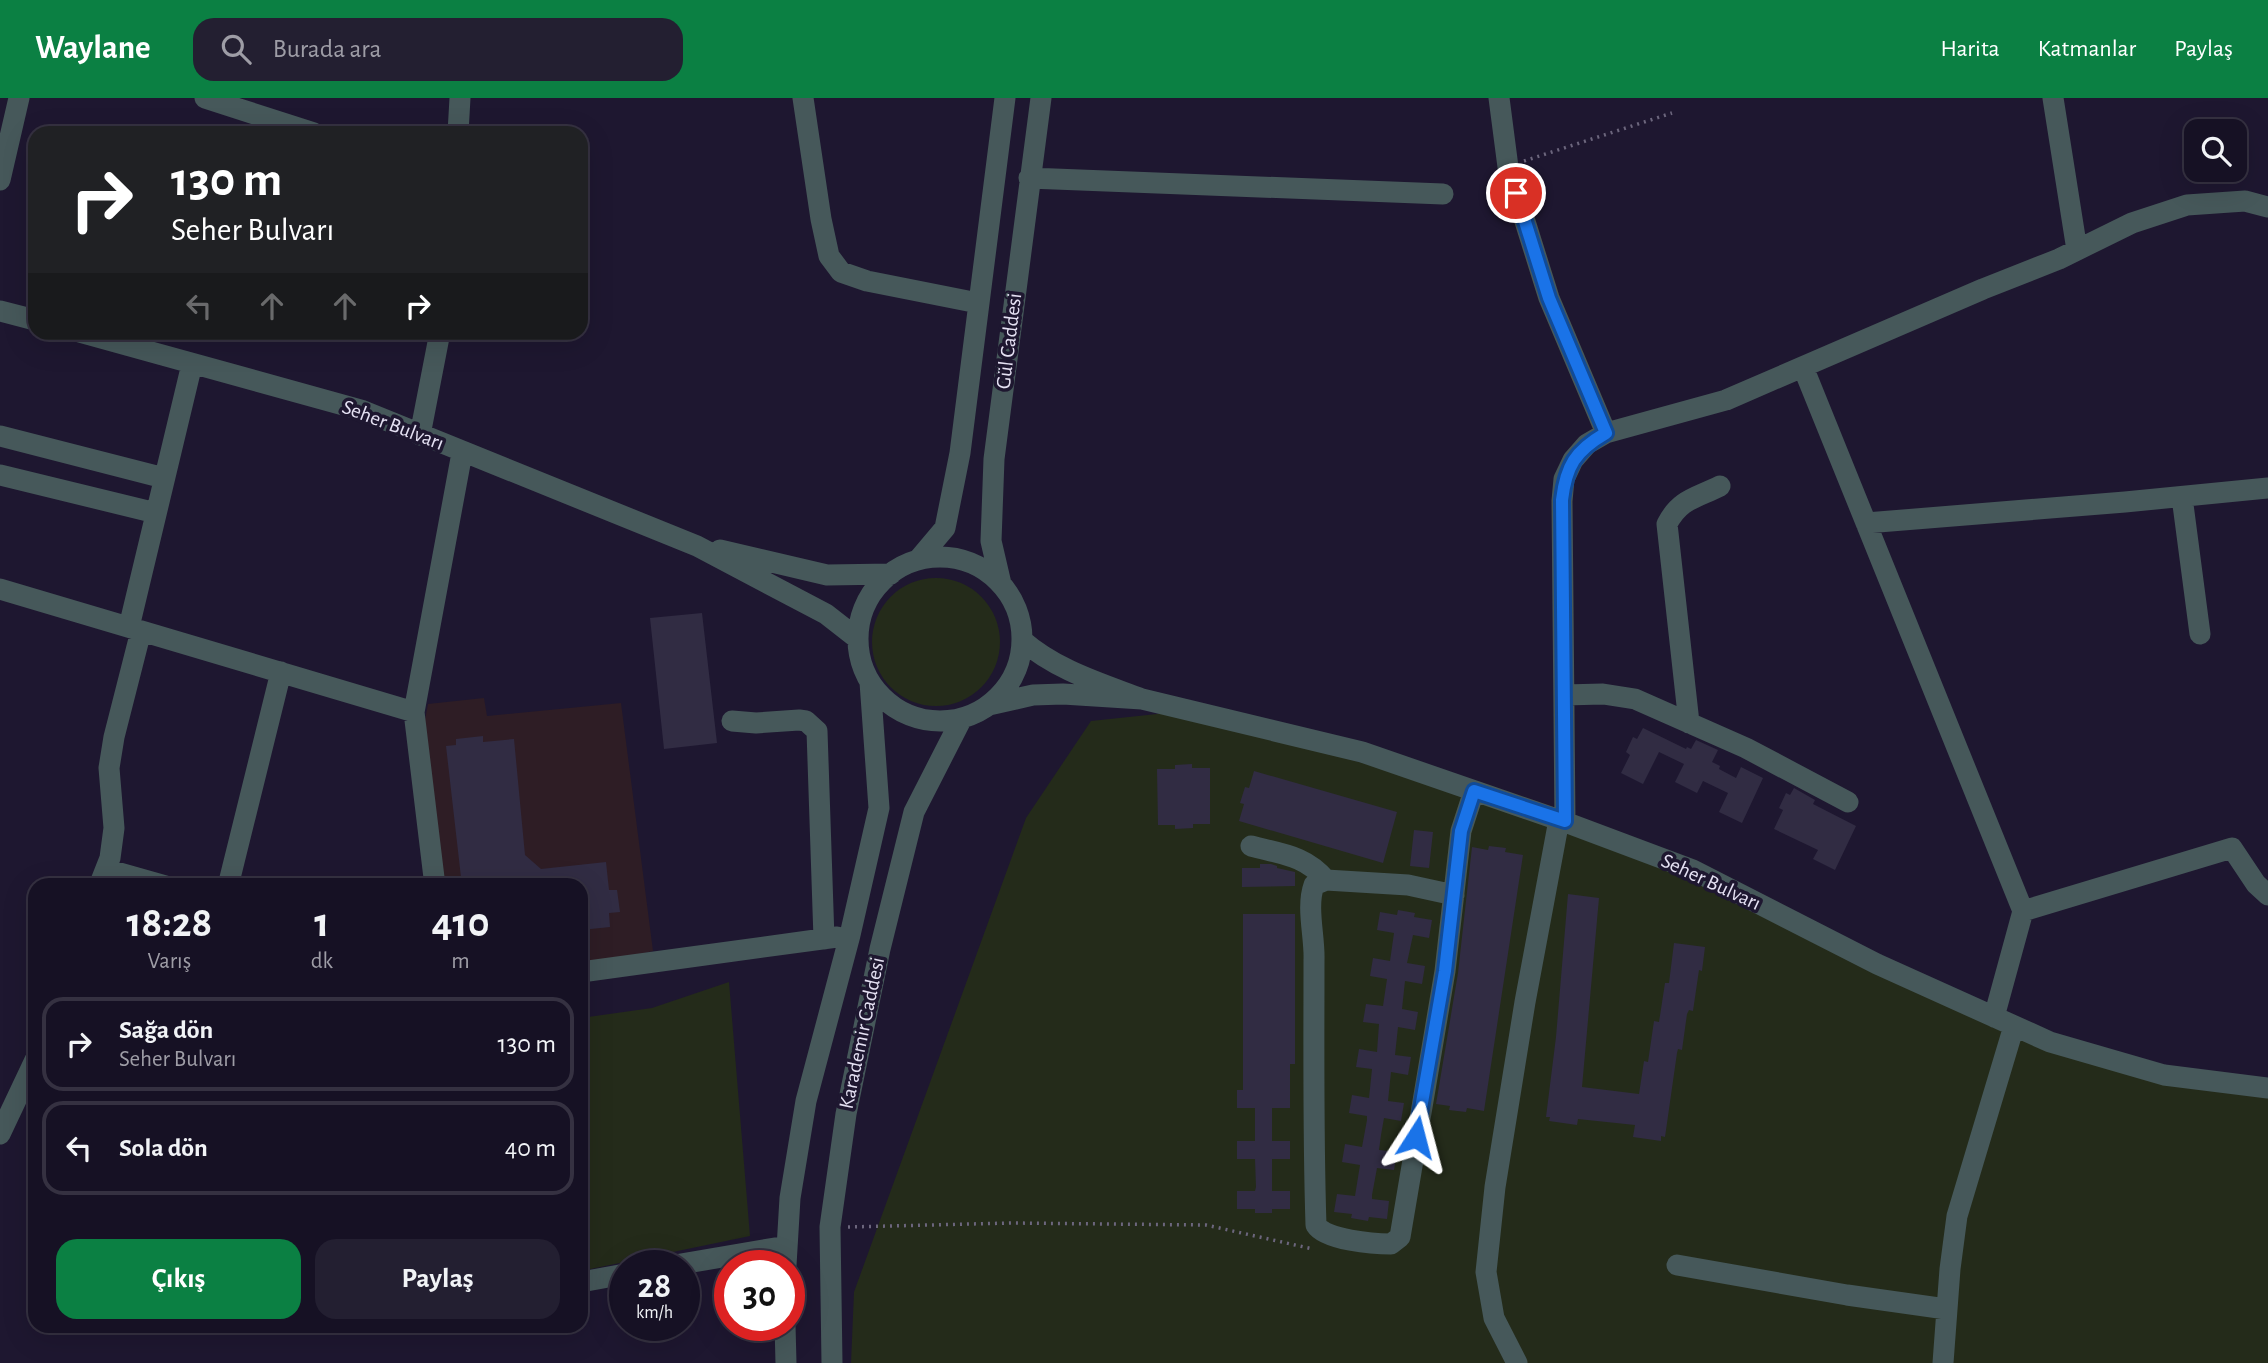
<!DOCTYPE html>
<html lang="tr">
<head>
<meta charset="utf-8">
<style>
  :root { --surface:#161124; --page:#231f31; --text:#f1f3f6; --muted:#9e9da6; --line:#353141; --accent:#0b8043 }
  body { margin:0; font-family:"Alegreya Sans",sans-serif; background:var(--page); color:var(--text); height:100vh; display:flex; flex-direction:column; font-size:26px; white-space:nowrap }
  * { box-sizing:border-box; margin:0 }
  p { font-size:23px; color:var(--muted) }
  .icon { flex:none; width:38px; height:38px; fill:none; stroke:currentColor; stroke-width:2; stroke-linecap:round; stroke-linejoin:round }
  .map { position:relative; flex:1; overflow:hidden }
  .details { position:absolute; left:28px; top:780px; width:560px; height:455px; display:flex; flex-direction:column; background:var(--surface); border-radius:21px; box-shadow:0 7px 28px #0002,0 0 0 2px var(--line) }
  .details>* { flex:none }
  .hud { position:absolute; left:28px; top:28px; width:560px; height:214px; border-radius:21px; box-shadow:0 7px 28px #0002,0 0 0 2px var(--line); background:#202124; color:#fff; overflow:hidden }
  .controls { position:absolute; left:2184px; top:21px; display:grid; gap:14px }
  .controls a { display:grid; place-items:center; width:63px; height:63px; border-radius:14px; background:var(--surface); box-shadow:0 7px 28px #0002,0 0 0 2px var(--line); font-size:35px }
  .speed { position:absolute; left:609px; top:1152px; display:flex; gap:14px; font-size:35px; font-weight:700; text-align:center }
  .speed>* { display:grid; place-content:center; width:91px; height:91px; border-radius:50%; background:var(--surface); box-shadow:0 7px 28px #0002,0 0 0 2px var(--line); line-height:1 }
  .speed small { font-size:18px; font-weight:400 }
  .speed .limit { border:10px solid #d22; background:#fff; color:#111 }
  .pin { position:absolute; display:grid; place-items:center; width:60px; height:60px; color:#fff; margin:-30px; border:4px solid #fff; border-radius:50%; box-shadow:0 2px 7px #0007 }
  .me { position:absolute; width:77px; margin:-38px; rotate:9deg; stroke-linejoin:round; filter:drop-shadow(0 0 5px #0008) }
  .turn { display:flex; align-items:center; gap:24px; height:147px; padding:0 28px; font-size:32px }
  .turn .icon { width:91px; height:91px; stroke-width:2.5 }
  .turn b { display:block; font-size:49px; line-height:60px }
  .lanes { display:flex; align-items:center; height:66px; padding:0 28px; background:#0003; justify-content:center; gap:35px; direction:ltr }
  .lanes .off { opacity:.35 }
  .eta { display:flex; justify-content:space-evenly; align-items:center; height:119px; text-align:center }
  .eta b { font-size:42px; font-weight:600; line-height:49px }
  .button { display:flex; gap:14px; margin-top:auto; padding:14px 28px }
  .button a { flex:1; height:80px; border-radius:21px; background:var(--accent); color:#fff; font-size:28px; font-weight:600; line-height:80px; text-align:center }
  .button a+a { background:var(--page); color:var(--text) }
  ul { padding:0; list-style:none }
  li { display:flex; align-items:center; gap:21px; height:94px; margin:0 14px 10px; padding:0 14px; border:4px solid var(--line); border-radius:21px }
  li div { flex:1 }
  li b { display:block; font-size:26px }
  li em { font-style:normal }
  header { display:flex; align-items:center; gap:42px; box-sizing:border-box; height:98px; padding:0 35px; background:var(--accent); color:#fff }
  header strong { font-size:33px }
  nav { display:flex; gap:38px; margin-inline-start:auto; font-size:24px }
  .search { width:490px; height:63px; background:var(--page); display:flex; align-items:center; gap:18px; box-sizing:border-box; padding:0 24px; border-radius:21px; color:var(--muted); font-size:26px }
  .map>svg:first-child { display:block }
  .education { fill:#2e1d25 }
  .green { fill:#242b1a }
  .building { fill:#312c43 }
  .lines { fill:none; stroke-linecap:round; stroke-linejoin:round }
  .path { stroke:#6c667d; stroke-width:3.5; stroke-dasharray:2 5; stroke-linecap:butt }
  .minor { stroke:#46585a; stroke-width:21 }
  .route-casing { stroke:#114b97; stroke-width:18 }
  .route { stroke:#1a73e8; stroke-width:12 }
  .labels { text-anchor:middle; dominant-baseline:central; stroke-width:7; stroke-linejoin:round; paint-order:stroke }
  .street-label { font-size:21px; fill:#e5e1f3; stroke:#1e1730 }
</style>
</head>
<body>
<header>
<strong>Waylane</strong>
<div class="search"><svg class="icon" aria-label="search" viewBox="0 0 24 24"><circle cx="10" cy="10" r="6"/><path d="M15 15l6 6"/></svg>Burada ara</div>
<nav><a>Harita</a><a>Katmanlar</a><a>Paylaş</a></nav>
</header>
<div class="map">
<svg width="2268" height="1265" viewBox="0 0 2268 1265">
  <rect width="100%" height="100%" fill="#1e1730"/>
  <!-- education -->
  <path class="education" d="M484,600L487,618L621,605L653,853L603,865H581V788L441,787L424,627L428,606Z"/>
  <!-- green -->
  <path class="green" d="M872 544a64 64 0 1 1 128 0a64 64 0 1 1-128 0Z
    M1176,614L1535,712L2017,929L2268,995V1265H851L854,1194L1026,720L1091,623Z
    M729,884L750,1138L581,1173V920L652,910Z"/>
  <!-- building -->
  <path class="building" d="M702,515L717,645L664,651L650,520Z
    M1643,630L1686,651L1687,649L1691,651L1696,642L1718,652L1712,664L1720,668L1719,671L1736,680L1741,669L1763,680L1742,725L1719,714L1728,695L1703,683L1697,695L1675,684L1684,666L1659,654L1643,686L1621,675L1630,657L1626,654L1633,639L1637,641Z
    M483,638V644L514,641L525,757L541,771L606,764L609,792H617L620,814L609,815L610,829L581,832V788H462L446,648L456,647V641Z
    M1192,666V670H1210V726H1193V730L1175,731V727H1158L1157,671H1175V667Z
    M1254,673L1397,714L1383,765L1239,723L1244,706L1240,705L1245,689L1249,690Z
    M1794,690L1815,702L1813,706L1856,728L1835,772L1813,761L1818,752L1774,731L1783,712L1779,710L1786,695L1790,697Z
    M1414,732L1433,734L1429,770L1410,768Z
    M1489,748L1506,750L1505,754L1523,757L1484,1013L1467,1010L1466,1014L1449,1012L1450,1008L1436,1006L1458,875L1472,749L1488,752Z
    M1260,766H1271L1277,768V770L1295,774V788L1242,789V770H1260Z
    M1568,796L1599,800L1582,989L1639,996L1644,963L1648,964L1654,923L1659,924L1665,885H1669L1674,845L1705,849L1702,873L1699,872L1693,913L1689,912L1687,916L1682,952L1678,951L1677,955L1665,1039L1661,1038V1043L1633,1039L1635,1027L1578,1021L1577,1027L1549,1023L1550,1019H1546L1556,939Z
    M1398,812L1415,815L1414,819L1432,822L1429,840L1413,837L1407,865L1425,868L1422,886L1405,883L1402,911L1418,914L1415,932L1398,929L1395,957L1411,959L1408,977L1391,974L1388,1003L1404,1005L1401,1023L1384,1020L1381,1037L1379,1052L1397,1054L1394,1072L1377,1070L1372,1097V1101L1389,1103L1387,1121L1369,1119L1368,1123L1351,1120L1352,1116L1334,1114L1337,1096L1355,1098L1360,1067L1342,1064L1345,1046L1362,1049L1367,1022V1018L1349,1015L1352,997L1369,1000L1372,971L1356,969L1359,951L1377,954L1379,926L1363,924L1366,906L1383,908L1387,881L1370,878L1373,860L1390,863L1394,835L1377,832L1380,814L1397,817Z
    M1243,816H1295V966H1290V1010H1272V1043H1290V1061H1272V1093H1290V1111H1272V1115H1255V1111H1237V1093H1255L1256,1089L1255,1061H1237V1043H1255V1010H1237V992H1243Z"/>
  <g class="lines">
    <!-- path -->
    <path class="path" d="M1524,63L1672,15
      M848,1129L1011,1125L1206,1127L1313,1151"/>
    <!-- minor -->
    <path class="minor" d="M205,0L314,35
      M803,0L821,121L829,158L841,174L867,183L978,205
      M1499,0L1508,69L1549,200L1606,335
      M2053,0L2077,152
      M458,35L460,0
      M1029,80L1443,96
      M0,82L19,0
      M0,213L35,222
      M79,234L361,312L697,448L826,516L858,541
      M1803,269L2023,813L1994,919
      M420,337L440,234
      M0,338L164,380
      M0,377L156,415
      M2182,399L2200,536
      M1866,425L2125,404L2268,390
      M720,452L827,477L891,476
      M858 541a82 82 0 1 1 164 0a82 82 0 1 1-164 0Z
      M918,462L945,430L960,355L1005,0
      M1001,486L991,443L994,361L1041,0
      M0,491L414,614
      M129,529L192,266
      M1564,597L1603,596L1635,601L1746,650L1848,704
      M1142,601L1362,654L1565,724L1693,772L1877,866L2050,944L2164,977L2268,990
      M989,607L1033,597L1063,596L1142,601C1100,585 1056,572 1022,542
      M732,623L756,625L799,622L806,623L817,633L824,841
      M1689,625L1667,426C1680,401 1696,400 1720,388
      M1565,724L1562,403L1564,381L1573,362L1587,346L1606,335L1726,302L1983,191L2059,161L2132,125L2187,107L2245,103L2268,109
      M1251,748C1281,756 1305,757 1326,782
      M106,771L166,788
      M99,788L110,760L114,730L109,670L114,639L141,533
      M228,788L281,574
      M435,788L414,614L462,355
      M1454,797L1408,787L1326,782L1314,787C1306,809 1315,839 1314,862C1314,950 1313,1038 1316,1127C1325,1142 1374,1146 1391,1146L1400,1139L1445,873L1461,733L1474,693
      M2023,813L2232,750L2256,786L2268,797
      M581,874L837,839
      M0,1036L35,962
      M675,1167L787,1148
      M786,1167L790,1100L806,1003L850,837L879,710L870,584
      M1677,1167L1847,1197L1946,1211
      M581,1184L625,1176
      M785,1227L786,1265
      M832,1265L830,1129L846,1016L880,851L914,714L962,620
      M1517,1265L1494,1220L1486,1174L1495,1089L1525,904L1559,722
      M1943,1265L1950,1171L1957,1118L2014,928"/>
  </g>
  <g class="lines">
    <!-- route casing -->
    <g class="route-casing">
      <path id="route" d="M1416,1039L1445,873L1461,733L1474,693L1565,723L1562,402C1566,368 1575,353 1606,335L1549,200L1516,95"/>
    </g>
    <!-- route -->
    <use href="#route" class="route"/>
  </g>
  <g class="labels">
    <!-- street labels -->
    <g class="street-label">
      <text transform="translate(1009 243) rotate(-83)">Gül Caddesi</text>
      <text transform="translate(393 327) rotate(21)">Seher Bulvarı</text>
      <text transform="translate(1711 784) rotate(25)">Seher Bulvarı</text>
      <text transform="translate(862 935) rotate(-78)">Karademir Caddesi</text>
    </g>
  </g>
</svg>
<div class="controls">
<a><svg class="icon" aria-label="search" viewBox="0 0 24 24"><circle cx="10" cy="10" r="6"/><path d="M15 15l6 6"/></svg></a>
</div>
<div class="speed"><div>28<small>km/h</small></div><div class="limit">30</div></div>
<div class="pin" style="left:1516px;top:95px;background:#d93025"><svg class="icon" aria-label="arrive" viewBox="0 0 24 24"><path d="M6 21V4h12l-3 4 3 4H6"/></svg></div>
<svg class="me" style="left:1416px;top:1039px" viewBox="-20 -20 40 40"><path d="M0-17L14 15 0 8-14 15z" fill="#1a73e8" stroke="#fff" stroke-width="4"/></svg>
<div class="hud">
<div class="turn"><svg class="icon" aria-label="right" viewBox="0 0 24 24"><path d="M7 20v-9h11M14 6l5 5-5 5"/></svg><div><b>130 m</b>Seher Bulvarı</div></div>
<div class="lanes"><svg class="icon off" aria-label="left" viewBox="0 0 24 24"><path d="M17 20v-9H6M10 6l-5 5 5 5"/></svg><svg class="icon off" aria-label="ahead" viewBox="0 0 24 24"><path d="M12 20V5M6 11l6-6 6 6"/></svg><svg class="icon off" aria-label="ahead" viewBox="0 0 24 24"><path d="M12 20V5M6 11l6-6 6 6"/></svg><svg class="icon" aria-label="right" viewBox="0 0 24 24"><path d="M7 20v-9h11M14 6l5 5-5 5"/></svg></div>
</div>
<section class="details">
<div class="eta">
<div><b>18:28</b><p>Varış</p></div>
<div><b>1</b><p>dk</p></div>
<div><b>410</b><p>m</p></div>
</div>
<ul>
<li><svg class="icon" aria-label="right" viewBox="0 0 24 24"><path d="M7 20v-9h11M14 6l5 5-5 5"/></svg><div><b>Sağa dön</b><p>Seher Bulvarı</p></div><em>130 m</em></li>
<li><svg class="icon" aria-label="left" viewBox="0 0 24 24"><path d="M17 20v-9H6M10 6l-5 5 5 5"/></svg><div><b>Sola dön</b></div><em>40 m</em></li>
</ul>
<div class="button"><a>Çıkış</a><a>Paylaş</a></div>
</section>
</div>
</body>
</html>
